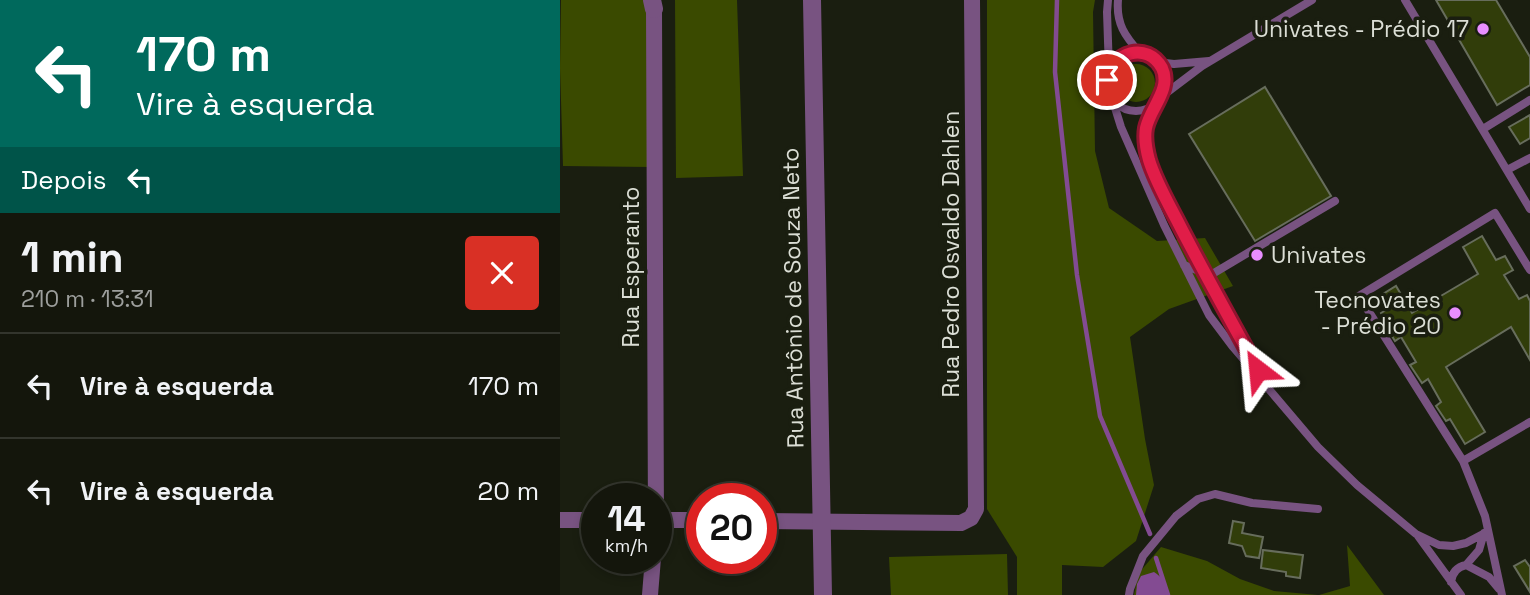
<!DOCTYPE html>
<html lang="pt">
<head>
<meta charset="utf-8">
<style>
  :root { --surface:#14160c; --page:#1d1f15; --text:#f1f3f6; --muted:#9d9f9d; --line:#33352d }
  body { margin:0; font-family:"Space Grotesk",sans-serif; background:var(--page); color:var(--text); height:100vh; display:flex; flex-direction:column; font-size:26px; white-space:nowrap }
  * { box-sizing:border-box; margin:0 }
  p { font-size:23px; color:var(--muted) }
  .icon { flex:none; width:38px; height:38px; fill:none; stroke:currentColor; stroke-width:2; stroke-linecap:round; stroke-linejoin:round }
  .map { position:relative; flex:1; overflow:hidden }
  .side { display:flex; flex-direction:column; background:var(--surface); width:560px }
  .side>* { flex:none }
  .top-card { background:#00695c; color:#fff; overflow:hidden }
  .speed { position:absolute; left:21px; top:483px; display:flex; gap:14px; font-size:35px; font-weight:700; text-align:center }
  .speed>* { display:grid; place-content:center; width:91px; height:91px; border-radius:50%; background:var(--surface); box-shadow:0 4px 10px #0003,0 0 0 2px var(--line); line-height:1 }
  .speed small { font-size:18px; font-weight:400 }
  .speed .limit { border:10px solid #d22; background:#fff; color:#111 }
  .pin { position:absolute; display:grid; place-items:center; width:60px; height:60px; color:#fff; margin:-30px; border:4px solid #fff; border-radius:50%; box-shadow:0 2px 7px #0007 }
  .me { position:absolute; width:77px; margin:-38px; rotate:331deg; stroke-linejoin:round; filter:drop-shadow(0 0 5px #0008) }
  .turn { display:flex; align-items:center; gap:24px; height:147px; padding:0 21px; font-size:32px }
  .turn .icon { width:91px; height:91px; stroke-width:2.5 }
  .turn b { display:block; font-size:49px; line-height:60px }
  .then { display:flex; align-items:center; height:66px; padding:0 21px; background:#0003; gap:14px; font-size:26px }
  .round { display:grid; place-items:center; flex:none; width:74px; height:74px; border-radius:7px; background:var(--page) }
  .head { display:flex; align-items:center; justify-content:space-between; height:119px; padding:0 21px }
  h1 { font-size:42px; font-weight:700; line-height:52px }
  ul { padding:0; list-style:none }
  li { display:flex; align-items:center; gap:21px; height:105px; padding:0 21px; border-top:2px solid var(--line) }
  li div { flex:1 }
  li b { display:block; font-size:26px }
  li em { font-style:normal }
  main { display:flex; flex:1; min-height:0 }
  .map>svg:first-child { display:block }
  .green { fill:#3a4a00 }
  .water { fill:#834b92 }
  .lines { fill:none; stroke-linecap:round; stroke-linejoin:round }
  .stream { stroke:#834b92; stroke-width:4.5 }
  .building { fill:#313d0a; stroke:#676d5c; stroke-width:2 }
  .service { stroke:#785381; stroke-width:8 }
  .minor { stroke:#785381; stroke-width:16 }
  .tertiary { stroke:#785381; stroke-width:18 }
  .route-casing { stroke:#92132f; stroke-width:18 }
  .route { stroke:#e11d48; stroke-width:12 }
  .poi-dot { fill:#e88eff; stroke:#1a1e10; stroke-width:2.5 }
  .labels { text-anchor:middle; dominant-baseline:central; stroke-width:7; stroke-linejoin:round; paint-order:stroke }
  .poi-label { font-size:23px; fill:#dbded5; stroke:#1a1e10; text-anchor:end }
  .street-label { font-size:23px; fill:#dbded5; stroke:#1a1e10 }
</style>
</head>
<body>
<main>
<section class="side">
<div class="top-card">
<div class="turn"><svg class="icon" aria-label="left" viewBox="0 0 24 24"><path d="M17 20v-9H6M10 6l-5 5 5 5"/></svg><div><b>170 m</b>Vire à esquerda</div></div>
<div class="then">Depois<svg class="icon" aria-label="left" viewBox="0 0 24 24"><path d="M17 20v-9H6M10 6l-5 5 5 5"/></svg></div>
</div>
<div class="head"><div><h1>1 min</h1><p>210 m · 13:31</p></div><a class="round" style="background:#d93025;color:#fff"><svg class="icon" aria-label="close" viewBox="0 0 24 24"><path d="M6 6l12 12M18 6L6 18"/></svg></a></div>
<ul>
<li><svg class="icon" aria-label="left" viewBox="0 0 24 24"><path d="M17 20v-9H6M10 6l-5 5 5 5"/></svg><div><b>Vire à esquerda</b></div><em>170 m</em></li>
<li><svg class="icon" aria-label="left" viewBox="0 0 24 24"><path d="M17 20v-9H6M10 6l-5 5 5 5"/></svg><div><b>Vire à esquerda</b></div><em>20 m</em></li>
</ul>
</section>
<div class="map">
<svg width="970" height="595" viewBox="0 0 970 595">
  <rect width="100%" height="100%" fill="#1a1e10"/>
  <!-- green -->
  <path class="green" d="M1,0H88L90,167L3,166L0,68Z
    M115,0H177L183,176L116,178Z
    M427,0H535L533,12L535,151L549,208L597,241L645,238L673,286L609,309L570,337L585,439L594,485L576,541L543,567L502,565V595H457V557L427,509Z
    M557 83a19 19 0 1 1 38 0a19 19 0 1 1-38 0Z
    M787,545L824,595H759L790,586Z
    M601,547L647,561L680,579L714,591L758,595H574L578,574Z
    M447,554L448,595H331L329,557Z"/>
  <!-- water -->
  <path class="water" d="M594,572C602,577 608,585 608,595H576L577,584L581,576Z"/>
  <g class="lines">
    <!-- stream -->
    <path class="stream" d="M497,0L495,72L517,275L540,416L590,534
      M596,558L608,595"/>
  </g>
  <!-- building -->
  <path class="building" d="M876,0H936L970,57V85L937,105Z
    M705,87L771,196L695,241L629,134Z
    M970,115V138L960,144L949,127Z
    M922,236L936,260L945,256L953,270L944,275L959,299L967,295L970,301V360L951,327L886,367L925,432L905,444L890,419L886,421L876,406L881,402L868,379L862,383L850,365L856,362L841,337L835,341L827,328L829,327L821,313L826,310L818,297L836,286L852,313L918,274L903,247Z
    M673,521L684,523L682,533L703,537L699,558L686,556L682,546L669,543Z
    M703,550L743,555L740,578L726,576V572L701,568Z
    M965,560L970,567V592L954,566Z"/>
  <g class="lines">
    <!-- service -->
    <path class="service" d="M548,0L547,12L549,70
      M558,0C556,24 565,36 580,53
      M845,0L970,209
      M547 82a29 29 0 1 1 58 0a29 29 0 1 1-58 0Z
      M597,62L614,64L649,61
      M551,95L561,127L604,225L649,315L673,347L758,447L797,485L856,534L879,545L893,546L906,543L923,534
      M601,97L642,66L752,0
      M596,103C591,114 584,126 585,138C585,165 606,199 619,223C645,274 672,324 701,374
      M923,129L970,100
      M947,170L970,158
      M624,265L644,273H654L775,201
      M903,461L970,422
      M858,536L901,595
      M906,565L919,550L924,533
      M891,582C892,573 896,567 906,565L929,577L939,589
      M569,595L570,589L583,556L616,516L638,499L655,494L692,503L758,509
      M942,595L925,516L903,461L799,296L935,213L970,270"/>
    <!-- minor -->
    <path class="minor" d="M94,9L96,525
      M0,520H37
      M96,520H142
      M201,521L401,523L411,518L416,509L412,0
      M90,595L93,558"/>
    <!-- tertiary -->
    <path class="tertiary" d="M92,0L94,9
      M252,0L263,595"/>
  </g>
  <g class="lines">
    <!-- route casing -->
    <g class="route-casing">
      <path id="route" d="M547,80C552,52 587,41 602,68C612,89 590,108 586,128C584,139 586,149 589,160C596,183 610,206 621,228C646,276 672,323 698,370"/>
    </g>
    <!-- route -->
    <use href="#route" class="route"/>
  </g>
  <!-- markers -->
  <g class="poi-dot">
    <circle cx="923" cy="29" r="7"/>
    <circle cx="697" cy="255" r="7"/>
    <circle cx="895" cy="313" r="7"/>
  </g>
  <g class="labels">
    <!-- poi labels -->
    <g class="poi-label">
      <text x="909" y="29">Univates - Prédio 17</text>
      <text x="711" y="255" text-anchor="start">Univates</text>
      <text x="881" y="300">Tecnovates<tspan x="881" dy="26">- Prédio 20</tspan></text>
    </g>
    <!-- street labels -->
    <g class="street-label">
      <text transform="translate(391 254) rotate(-90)">Rua Pedro Osvaldo Dahlen</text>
      <text transform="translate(71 267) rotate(-90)">Rua Esperanto</text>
      <text transform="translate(233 298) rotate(-91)">Rua Antônio de Souza Neto</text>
    </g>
  </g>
</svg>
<div class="speed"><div>14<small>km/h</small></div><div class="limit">20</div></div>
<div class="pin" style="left:547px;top:80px;background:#d93025"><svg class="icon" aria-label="arrive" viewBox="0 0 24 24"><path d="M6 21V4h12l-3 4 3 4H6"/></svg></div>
<svg class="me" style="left:698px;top:370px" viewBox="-20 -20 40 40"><path d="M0-17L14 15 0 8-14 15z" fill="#e11d48" stroke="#fff" stroke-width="4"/></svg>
</div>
</main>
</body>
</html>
